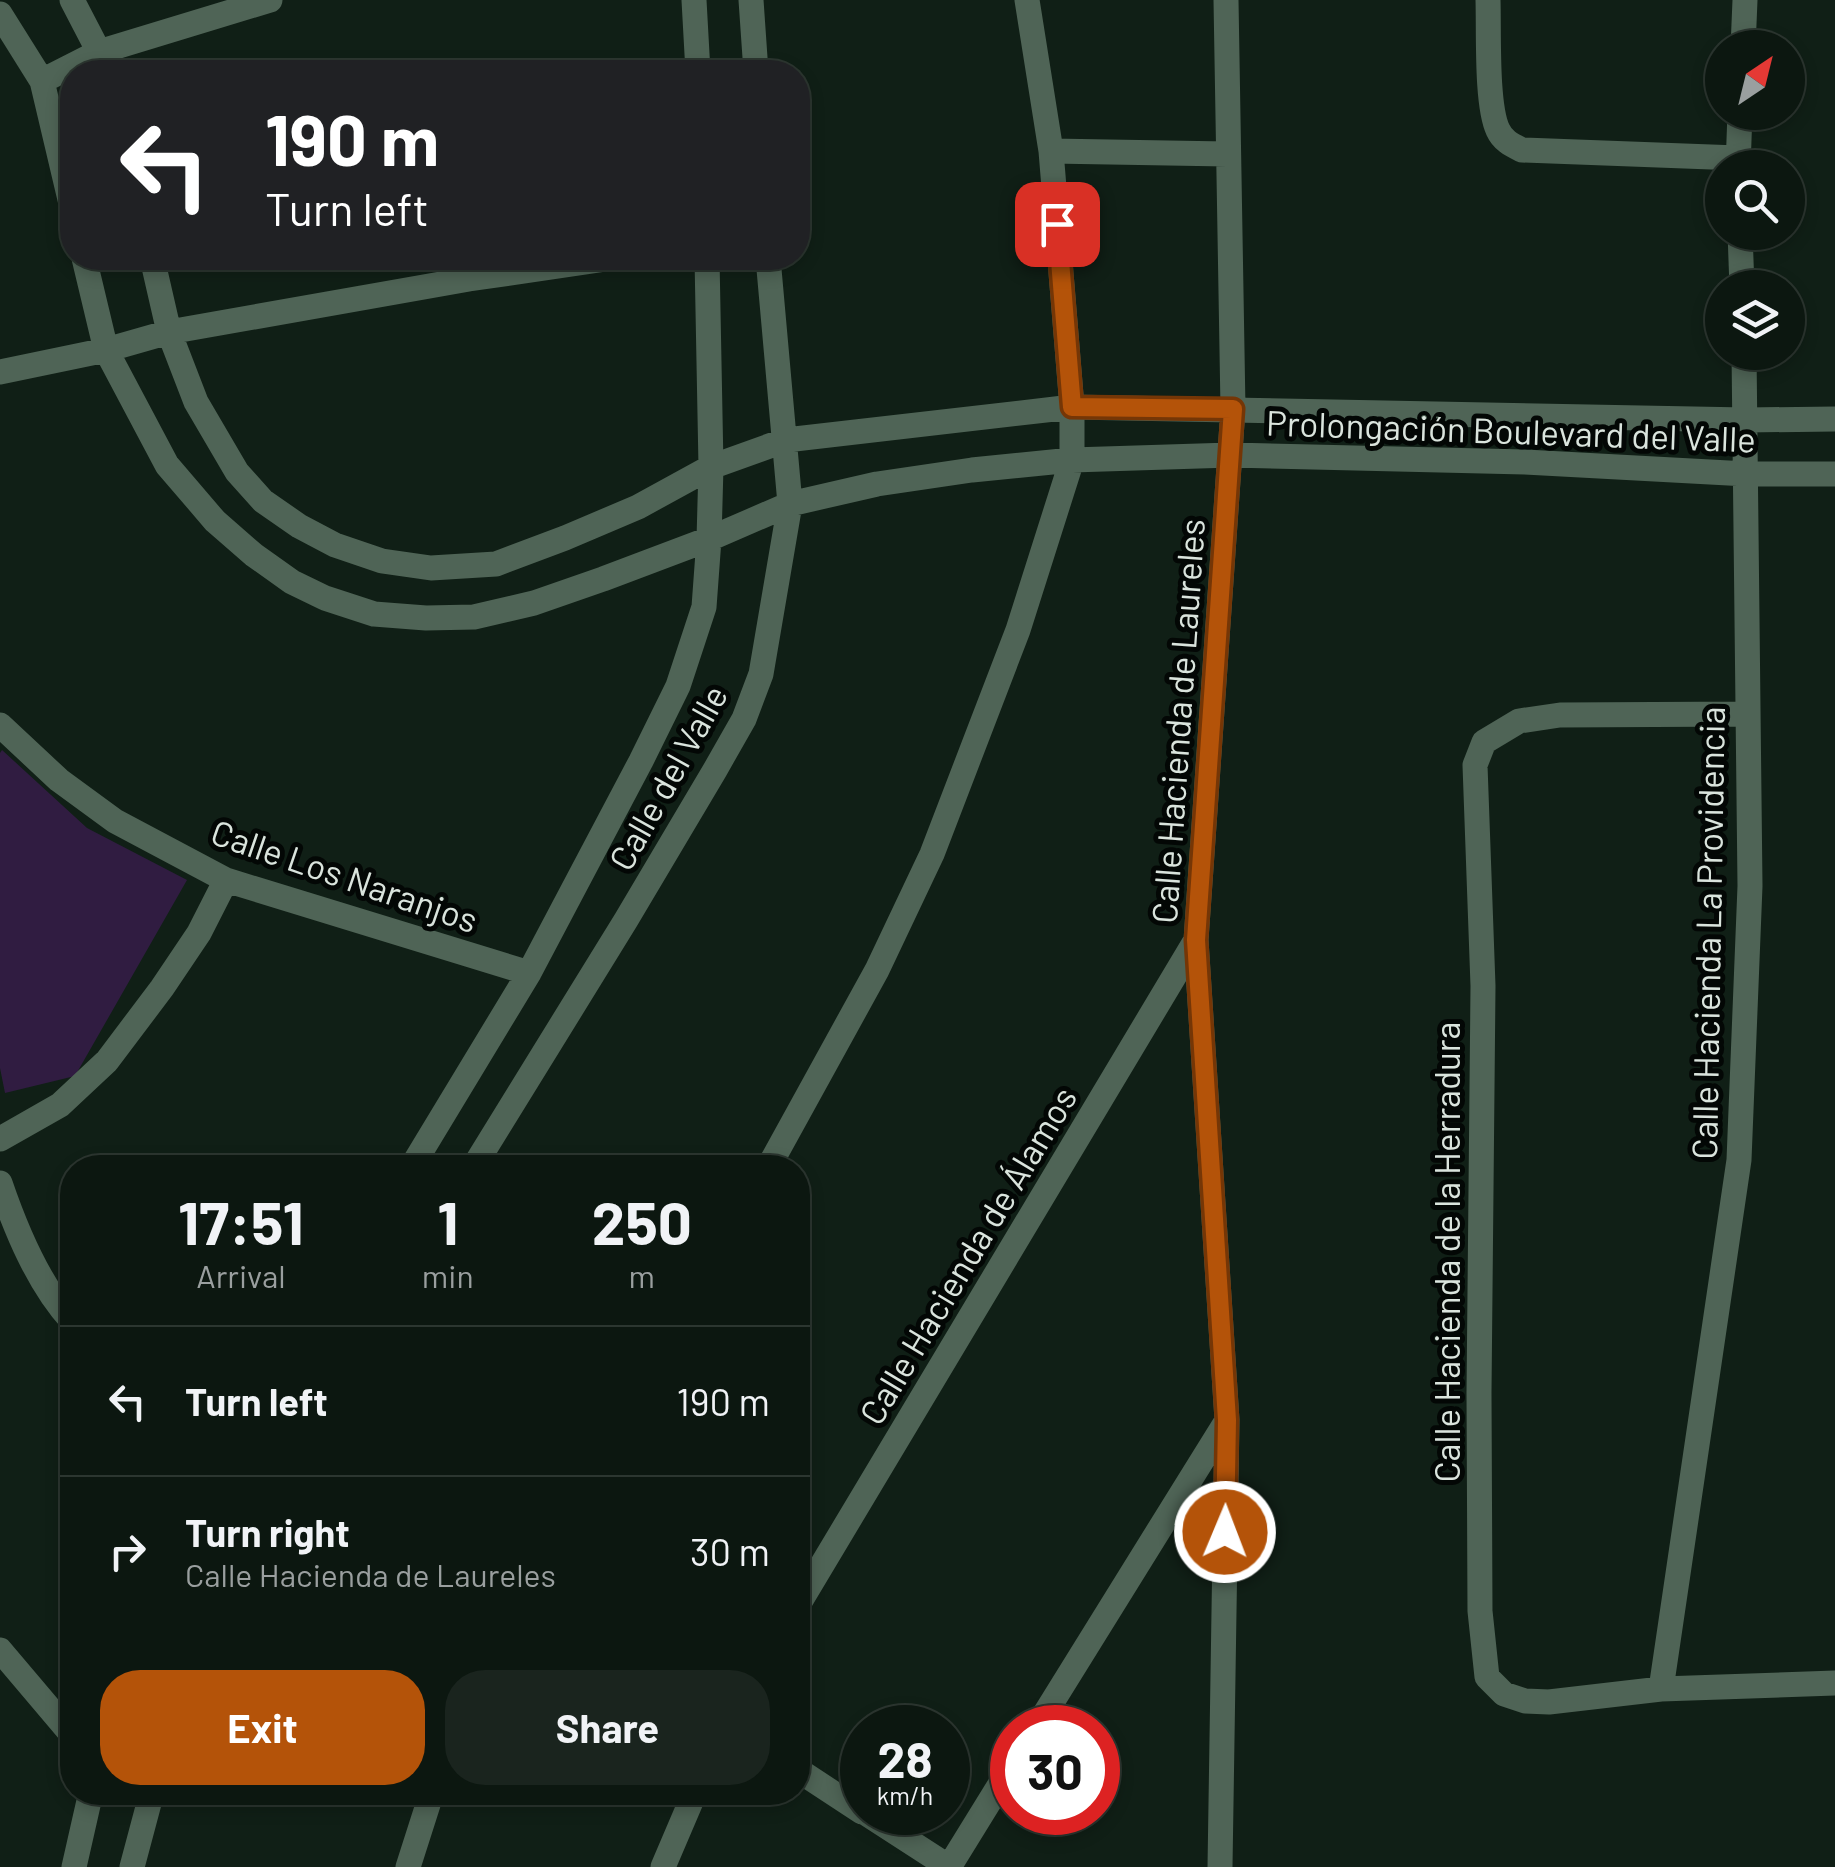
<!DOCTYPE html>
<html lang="en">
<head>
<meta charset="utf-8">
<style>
  :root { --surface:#0c1710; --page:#1a241e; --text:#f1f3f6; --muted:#9a9f9f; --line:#2c3630; --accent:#b45309 }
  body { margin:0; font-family:Barlow,sans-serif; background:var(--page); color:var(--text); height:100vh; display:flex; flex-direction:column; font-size:38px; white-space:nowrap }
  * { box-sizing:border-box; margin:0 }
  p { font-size:32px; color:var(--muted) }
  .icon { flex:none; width:55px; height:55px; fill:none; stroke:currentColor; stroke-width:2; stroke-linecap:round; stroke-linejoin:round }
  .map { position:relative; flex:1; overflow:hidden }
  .panel { position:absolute; left:60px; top:1155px; width:750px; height:650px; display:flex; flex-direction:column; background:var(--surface); border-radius:40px; box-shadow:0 5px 15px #0003,0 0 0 2px var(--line) }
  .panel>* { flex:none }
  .banner { position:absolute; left:60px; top:60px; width:750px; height:210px; border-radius:40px; box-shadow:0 5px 15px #0003,0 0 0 2px var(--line); background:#202124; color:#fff; overflow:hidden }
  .needle { width:65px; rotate:35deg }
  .controls { position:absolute; left:1705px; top:30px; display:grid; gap:20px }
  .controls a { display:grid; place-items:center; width:100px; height:100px; border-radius:50%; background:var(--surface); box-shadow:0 5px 15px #0003,0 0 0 2px var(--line); font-size:50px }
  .speed { position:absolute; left:840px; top:1705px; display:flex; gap:20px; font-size:50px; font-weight:700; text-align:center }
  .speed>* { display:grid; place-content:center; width:130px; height:130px; border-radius:50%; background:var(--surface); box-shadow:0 5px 15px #0003,0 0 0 2px var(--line); line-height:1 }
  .speed small { font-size:25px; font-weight:400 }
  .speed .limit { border:15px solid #d22; background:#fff; color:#111 }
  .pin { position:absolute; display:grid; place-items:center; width:85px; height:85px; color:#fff; margin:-42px; border-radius:20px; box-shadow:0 5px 15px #0006 }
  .me { position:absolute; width:110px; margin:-55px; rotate:1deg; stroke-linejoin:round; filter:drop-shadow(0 0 8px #0008) }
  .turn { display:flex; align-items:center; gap:35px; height:210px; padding:0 40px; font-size:45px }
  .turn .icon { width:130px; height:130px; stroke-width:2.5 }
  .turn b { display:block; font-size:70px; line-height:85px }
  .eta { display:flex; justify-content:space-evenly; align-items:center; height:170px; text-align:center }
  .eta b { font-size:60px; font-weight:700; line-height:70px }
  .action { display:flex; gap:20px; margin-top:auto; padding:20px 40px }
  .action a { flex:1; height:115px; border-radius:40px; background:var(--accent); color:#fff; font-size:40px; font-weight:700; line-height:115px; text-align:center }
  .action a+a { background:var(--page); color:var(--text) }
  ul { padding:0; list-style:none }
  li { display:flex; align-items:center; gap:30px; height:150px; padding:0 40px; border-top:2px solid var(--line) }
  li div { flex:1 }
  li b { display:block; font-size:38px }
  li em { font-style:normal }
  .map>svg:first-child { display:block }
  .green { fill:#301c41 }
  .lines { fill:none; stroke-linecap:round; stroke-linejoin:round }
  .minor { stroke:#4f6456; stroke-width:25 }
  .route-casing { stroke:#753606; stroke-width:25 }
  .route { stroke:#b45309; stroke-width:18 }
  .labels { text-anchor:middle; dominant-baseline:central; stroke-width:10; stroke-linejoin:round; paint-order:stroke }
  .street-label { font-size:35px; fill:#dae4dd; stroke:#030705 }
</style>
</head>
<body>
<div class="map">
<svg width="1835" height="1867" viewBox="0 0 1835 1867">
  <rect width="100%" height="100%" fill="#101f16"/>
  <!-- green -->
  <path class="green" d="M2,750L87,828L187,880L75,1076L5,1093L0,1068V753Z"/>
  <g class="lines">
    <!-- minor -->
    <path class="minor" d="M72,0L99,52L106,72
      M694,0L698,72
      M751,0L756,72
      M1488,0C1489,31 1486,105 1498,130C1503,141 1512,145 1522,150L1738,158
      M0,14L42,81L72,208
      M1743,48L1745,0
      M42,81L99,52L270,0
      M1051,151L1227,154
      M1738,168L1740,112
      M1740,232L1742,288
      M84,258L106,350L167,465L215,521L254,555L292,582L325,598L374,614L426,618L474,617L534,603L603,579L709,539L790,504L877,484L972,470L1072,460L1231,455L1525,462L1747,474H1835
      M152,258L169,332L196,402L237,472L263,501L299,526L335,545L382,561L431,568L496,564L565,538L638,507L711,467L786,440L1072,407L1746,420L1835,419
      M0,372L106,350L169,332L469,279L613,258
      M1748,714L1560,715L1519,721L1484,742L1475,765L1483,986L1479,1393L1480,1611L1487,1677L1504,1694L1525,1701L1549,1702L1661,1689L1835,1683
      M0,725L59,780L115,821L226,880L529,973
      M0,1139L60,1105L107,1061L162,988L199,933L226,880
      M411,1168L529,973L641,761L678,686L704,607L709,539L711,467L707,258
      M473,1168L626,920L715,770L744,719L761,674L790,504L768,258
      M768,1168L877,970L932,854L1018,630L1072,460V407L1051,151L1027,0
      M0,1183C16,1230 38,1284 72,1321
      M798,1605L1196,940
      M0,1650L72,1735
      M1661,1689L1739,1160L1750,886L1744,352
      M1036,1728L1226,1422
      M798,1770L862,1812
      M864,1812L949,1867L1012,1765
      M74,1867L91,1792
      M132,1867L152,1792
      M408,1867L432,1792
      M663,1867L695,1792
      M1220,1867L1227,1420L1196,940L1233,409L1226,0"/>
  </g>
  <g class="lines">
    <!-- route casing -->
    <g class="route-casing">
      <path id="route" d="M1057,224L1072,407L1233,409L1196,940L1227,1420L1225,1532"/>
    </g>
    <!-- route -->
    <use href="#route" class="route"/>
  </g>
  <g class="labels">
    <!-- street labels -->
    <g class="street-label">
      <text transform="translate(1511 430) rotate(2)">Prolongación Boulevard del Valle</text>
      <text transform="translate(1177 721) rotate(-86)">Calle Hacienda de Laureles</text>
      <text transform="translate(667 777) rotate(-61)">Calle del Valle</text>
      <text transform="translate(345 875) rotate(19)">Calle Los Naranjos</text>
      <text transform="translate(1707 933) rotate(-89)">Calle Hacienda La Providencia</text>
      <text transform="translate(1446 1252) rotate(-90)">Calle Hacienda de la Herradura</text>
      <text transform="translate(967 1255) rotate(-59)">Calle Hacienda de Álamos</text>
    </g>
  </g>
</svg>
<div class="controls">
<a><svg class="needle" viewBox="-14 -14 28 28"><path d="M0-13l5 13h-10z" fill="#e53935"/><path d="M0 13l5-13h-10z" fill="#9a9f9f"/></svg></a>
<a><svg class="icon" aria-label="search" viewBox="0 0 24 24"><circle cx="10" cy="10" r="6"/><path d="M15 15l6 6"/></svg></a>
<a><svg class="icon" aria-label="layers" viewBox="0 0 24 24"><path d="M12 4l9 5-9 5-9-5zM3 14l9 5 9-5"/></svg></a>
</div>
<div class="speed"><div>28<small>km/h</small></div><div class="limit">30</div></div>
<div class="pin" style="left:1057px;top:224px;background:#d93025"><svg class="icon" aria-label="arrive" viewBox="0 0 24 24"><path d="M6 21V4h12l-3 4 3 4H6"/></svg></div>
<svg class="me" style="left:1225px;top:1532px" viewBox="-20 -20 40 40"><circle r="17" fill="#b45309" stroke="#fff" stroke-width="3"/><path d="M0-11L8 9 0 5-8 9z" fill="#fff"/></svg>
<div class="banner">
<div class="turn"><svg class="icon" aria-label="left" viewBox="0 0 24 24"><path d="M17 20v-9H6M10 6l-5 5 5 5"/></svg><div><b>190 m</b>Turn left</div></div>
</div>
<section class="panel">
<div class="eta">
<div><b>17:51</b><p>Arrival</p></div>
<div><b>1</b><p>min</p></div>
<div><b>250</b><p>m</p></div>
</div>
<ul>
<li><svg class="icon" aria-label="left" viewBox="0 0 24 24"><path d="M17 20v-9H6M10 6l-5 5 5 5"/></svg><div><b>Turn left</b></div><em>190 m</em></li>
<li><svg class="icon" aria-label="right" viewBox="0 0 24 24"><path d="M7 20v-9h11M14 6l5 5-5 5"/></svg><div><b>Turn right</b><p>Calle Hacienda de Laureles</p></div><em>30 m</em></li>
</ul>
<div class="action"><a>Exit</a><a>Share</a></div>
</section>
</div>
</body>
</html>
